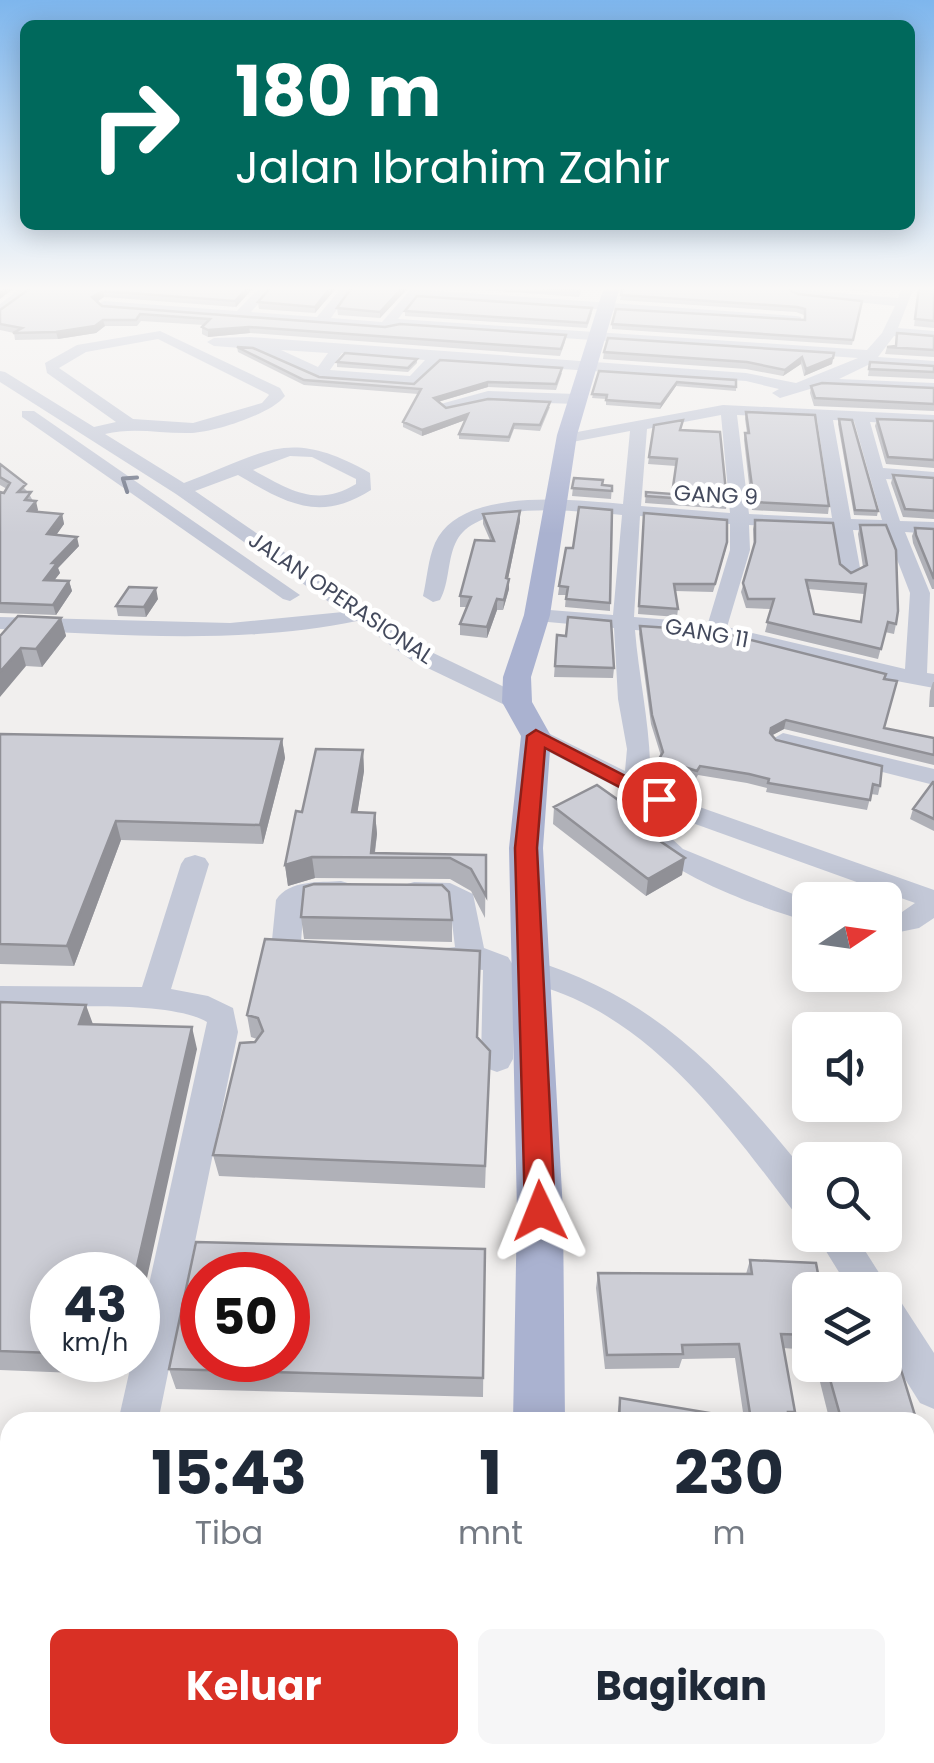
<!DOCTYPE html>
<html lang="id">
<head>
<meta charset="utf-8">
<style>
  :root { --surface:#fff; --page:#f6f6f7; --text:#1f2937; --muted:#747a83; --accent:#d93025 }
  body { margin:0; font-family:Poppins,sans-serif; background:var(--page); color:var(--text); height:100vh; display:flex; flex-direction:column; font-size:38px; white-space:nowrap }
  * { box-sizing:border-box; margin:0 }
  p { font-size:32px; color:var(--muted) }
  .icon { flex:none; width:55px; height:55px; fill:none; stroke:currentColor; stroke-width:2; stroke-linecap:round; stroke-linejoin:round }
  .map { position:relative; flex:1; overflow:hidden }
  .panel { position:absolute; left:0px; top:1412px; width:935px; height:352px; display:flex; flex-direction:column; background:var(--surface); border-radius:30px 30px 0 0; box-shadow:0 5px 25px #0003 }
  .panel>* { flex:none }
  .top-card { position:absolute; left:20px; top:20px; width:895px; height:210px; border-radius:15px; box-shadow:0 5px 25px #0003; background:#00695c; color:#fff; overflow:hidden }
  .needle { width:65px; rotate:77deg }
  .fabs { position:absolute; left:792px; top:882px; display:grid; gap:20px }
  .fabs a { display:grid; place-items:center; width:110px; height:110px; border-radius:15px; background:var(--surface); box-shadow:0 5px 25px #0003; font-size:50px }
  .speed { position:absolute; left:30px; top:1252px; display:flex; gap:20px; font-size:50px; font-weight:700; text-align:center }
  .speed>* { display:grid; place-content:center; width:130px; height:130px; border-radius:50%; background:var(--surface); box-shadow:0 5px 25px #0003; line-height:1 }
  .speed small { font-size:25px; font-weight:400 }
  .speed .limit { border:15px solid #d22; background:#fff; color:#111 }
  .pin { position:absolute; display:grid; place-items:center; width:85px; height:85px; color:#fff; margin:-42px; border:5px solid #fff; border-radius:50%; box-shadow:0 2px 10px #0007 }
  .me { position:absolute; width:110px; margin:-55px; rotate:358deg; stroke-linejoin:round; filter:drop-shadow(0 0 8px #0008) }
  .turn { display:flex; align-items:center; gap:35px; height:210px; padding:0 50px; font-size:45px }
  .turn .icon { width:130px; height:130px; stroke-width:2.5 }
  .turn b { display:block; font-size:70px; line-height:85px }
  .eta { display:flex; justify-content:space-evenly; align-items:center; height:170px; text-align:center }
  .eta b { font-size:60px; font-weight:700; line-height:70px }
  .action { display:flex; gap:20px; margin-top:auto; padding:20px 50px }
  .action a { flex:1; height:115px; border-radius:15px; background:var(--accent); color:#fff; font-size:40px; font-weight:700; line-height:115px; text-align:center }
  .action a+a { background:var(--page); color:var(--text) }
  .map>svg:first-child { display:block }
  .lines { fill:none; stroke-linecap:round; stroke-linejoin:round }
  .minor { fill:#c3c8d7; fill-rule:evenodd }
  .major { fill:#aab2d0; fill-rule:evenodd }
  .wall { fill:#b0b1b8; fill-rule:evenodd }
  .shaded-wall { fill:#909096 }
  .building { fill:#cdced6; stroke:#909096; stroke-width:2.5; fill-rule:evenodd }
  .oneway { stroke:#707688 }
  .route { fill:#d93025; stroke:#8d1f18; stroke-width:2.5 }
  .labels { text-anchor:middle; dominant-baseline:central; stroke-width:9; stroke-linejoin:round; paint-order:stroke }
  .far-street-label { font-size:22px; fill:#444a5d; stroke:#fff }
</style>
</head>
<body>
<div class="map">
<svg width="934" height="1763" viewBox="0 0 934 1763">
  <rect width="100%" height="100%" fill="#f1efee"/>
  <g class="lines">
    <!-- minor -->
    <path class="minor" d="M22,287H37L0,314V304Z
      M260,287H273L251,312L317,317L342,287H352L331,318L382,322L411,289L796,316L801,317V323L415,297L398,319L867,350L882,333L895,306L798,296L793,295V289L898,298L902,287H914L898,328L934,331V339L894,336L878,357L934,361V369L868,365L839,379L934,383V393L820,386L780,398L772,393L779,389L746,381L439,361L414,386L320,378L255,349L214,346L207,342L214,338L250,337L746,373L796,383L858,358L400,327L386,330L104,309L97,305L104,301L237,311ZM281,350L328,353L318,367ZM342,353L346,354L425,360L410,376L330,370Z
      M160,331L280,388L285,396C271,414 215,432 192,433C161,434 135,427 105,434L184,483C266,453 287,426 370,473L371,490C319,523 286,503 238,475L195,491L427,650L525,697L529,702L525,707H509L411,660L357,621C239,645 119,635 0,629V617L230,623L343,612L176,494L0,382V371L5,372L94,427L116,422L47,373L45,363L77,345ZM158,339L268,394L269,395L262,403L193,423L133,419L59,368L86,352ZM290,456L312,457L356,479V484C317,508 289,490 253,470Z
      M488,391L577,394L585,399L577,404L488,401L445,410L437,405Z
      M723,405L934,415V425L870,422L883,468L934,472V482L886,479L900,521L934,522V534L905,532L930,593L927,673L934,674V688L859,674L714,636L635,630C639,681 652,732 650,784L691,804L934,890V918L919,928L885,935V915L902,912L915,903L673,816L645,802L646,815L683,849L810,901V922C755,906 637,865 617,808L624,791L528,741L524,736L528,731H544L625,771L627,749L618,699L614,628L537,621L527,615L537,609L613,615L622,515C582,512 480,498 457,540C447,558 450,582 440,600L433,602L423,596C427,579 428,559 435,543C461,486 573,500 623,504L630,431L567,443L559,438L561,435ZM721,415L730,513L641,506L647,429ZM737,415L817,419L832,518L749,514ZM833,420L854,421L882,520L851,519ZM640,516L730,524V550L708,623L634,617ZM749,525L834,529L841,573L851,579L861,573L853,530L886,531L910,593L905,669L727,627L750,550Z
      M22,411H34L300,595L290,601L283,599L22,417Z
      M783,733L934,769V785L775,745L771,740Z
      M195,855L205,858L209,864L171,989L208,996L233,1008L238,1032L158,1422H118L132,1360H138V1334L207,1022C168,999 48,1008 0,1008V986L142,987L181,864L185,858Z
      M341,881L351,884L355,891L351,898L304,904L301,942L324,947L329,955L324,963L314,966L276,957L271,950L276,900C290,879 319,883 341,881Z
      M414,882L450,883L473,894L484,948L508,957L513,965V1059L508,1068L497,1072L486,1068L481,1059L483,970L437,965L432,957L437,949L455,947L450,906L404,899L400,892L404,885Z
      M529,959C660,999 726,1075 810,1178V1221L797,1216C739,1140 677,1053 591,1007C568,994 543,987 518,978L514,970L518,962Z
      M816,1235H855L890,1290L888,1295L899,1299L934,1353V1409L920,1403L885,1347V1290H850Z
      M0,1510H10V1554H0Z
      M934,1612V1763H933L916,1755H925V1616Z
      M39,1755H89L87,1763H37Z"/>
    <!-- major -->
    <path class="major" d="M604,287H620L577,435L550,615L531,677L532,702L551,736L543,848L563,1211L565,1422H513L517,1211L509,848L521,736L502,702L503,677L524,615L557,435Z
      M506,1755H568V1763H506Z"/>
  </g>
  <!-- wall -->
  <path class="wall" d="M32,287H254L236,307L104,297L97,302L102,306L385,327L566,335L565,342L560,356L250,333L208,337L202,334V327L204,325L141,321L137,326H105L96,333L58,339L15,340L14,333L0,330V310Z
    M271,287H337L315,313L259,309L258,302Z
    M352,287H409L380,318L338,315L337,308Z
    M441,287H583L579,297Z
    M623,287H792L791,290L798,294L862,301L852,345L612,329V324L804,320V315L796,312L620,300Z
    M818,287H869L868,292Z
    M919,287H934V328L914,326Z
    M405,311L592,313L587,328L405,316Z
    M897,333L934,336V357L885,354L887,347L895,346Z
    M237,347L319,377L414,384L562,373L556,390L488,387L438,402L446,408L550,407L540,431L514,429L509,442L459,439V434L465,420L422,436L403,427V422L418,394L304,385L238,352Z
    M604,352L834,353L832,364L804,376L801,364L783,376L746,369L603,359Z
    M417,359V363L408,372L337,367V362Z
    M870,362L934,366V379L868,376Z
    M599,371L736,387V391L676,386L660,409L606,405V399L592,398Z
    M811,386L934,388V411L814,406L810,393Z
    M746,412L829,506L828,514L752,510L744,440L745,433H747L745,419Z
    M839,419L878,511L877,516L854,515L838,424Z
    M877,419L934,421V468L886,464L875,426Z
    M654,425L681,430L727,502L726,509L645,503L646,492L672,494L676,466L648,464Z
    M0,464L28,492L38,510L37,512L62,514L64,524L56,535L79,546L58,568L60,573L54,580L69,581L72,591L56,615L0,613V492L4,493L7,489L0,485Z
    M893,475L934,478V519L903,517L891,483Z
    M574,478L602,485L612,486L611,499L572,496Z
    M644,513L726,549L713,592L675,591L678,609L677,617L638,614Z
    M483,514L520,521L508,579L509,589L503,610H497L487,638L460,635V624L467,607H460V596L490,540L483,524Z
    M755,520L840,564L851,573L863,567L858,534L860,525L896,624L894,634L885,632L878,659L765,632L771,609L746,608L741,592L754,548L753,529ZM808,589L864,594L860,622L814,614Z
    M915,528L934,529V589H932L913,543L912,536Z
    M561,574L610,603V611L565,607L566,595H558Z
    M158,599L146,617L118,616L116,606Z
    M61,618L66,636L42,667L26,666L0,636Z
    M640,626L884,679V728L934,738V765L784,729L772,735L776,740L880,786L878,795L871,794L867,810L766,792L767,788L747,783L698,775L695,780L657,768L661,756L651,724L639,634Z
    M557,635L614,668L613,678L554,677Z
    M933,682H934V707H929L930,691Z
    M0,734L282,739L285,758L263,844L121,840L74,966L0,964Z
    M363,750L364,771L357,813H375L377,834L375,853L486,855L485,918L471,891L450,879L315,878L288,886L285,865L302,812Z
    M934,782V831L910,819L913,809Z
    M554,807L682,875L646,896L553,824Z
    M301,917L452,920V942L304,939Z
    M0,1002L197,1049L52,1275V1360H128L125,1375L0,1370Z
    M247,1015L478,1037L490,1051L485,1188L219,1176L213,1155L257,1039L251,1037Z
    M485,1249L483,1397L176,1389L169,1369Z
    M750,1260L810,1290V1350L783,1348L795,1412L790,1422H616L620,1398L744,1419L735,1358L682,1359L679,1368L605,1369L596,1288L598,1273L746,1274Z
    M825,1365H885L917,1422H830L819,1378Z
    M925,1447L934,1491V1498L929,1505H925Z"/>
  <!-- shaded-wall -->
  <path class="shaded-wall" d="M6,287H15L0,299V292Z
    M248,287H254L236,307L235,301Z
    M331,287H337L315,313V307Z
    M403,287H409L380,318V312Z
    M103,291L104,297L93,304L92,297Z
    M103,320L105,326L96,333L58,339L56,332Z
    M249,327L250,333L208,337V330Z
    M802,357L801,364L783,376L785,370Z
    M833,358L832,364L804,376L806,369Z
    M488,382V387L434,403V398Z
    M677,382L676,386L660,409L661,404Z
    M468,414V419L422,436V430Z
    M36,501L38,510L30,521L28,511Z
    M520,511V521L506,589V578Z
    M62,514L64,524L50,544L47,534Z
    M77,537L79,546L58,568L60,573L47,590L44,580L52,563Z
    M509,579V589L503,610L504,600Z
    M69,581L72,591L56,615L53,605Z
    M156,588L158,599L146,617L144,607Z
    M497,599V610L487,638V627Z
    M61,618L66,636L42,667L36,649Z
    M21,648L26,666L0,697V672Z
    M786,720L784,729L769,737L771,728Z
    M282,739L285,758L263,844L260,825Z
    M363,750L364,771L354,834L352,812Z
    M375,813L377,834L374,857H371Z
    M116,821L121,840L74,966L67,946Z
    M312,857L315,878L288,886L285,865Z
    M685,858L682,875L646,896L648,879Z
    M86,1005L94,1027L79,1024Z
    M192,1027L197,1049L138,1319V1275H135Z
    M118,1360H128L125,1375Z"/>
  <!-- building -->
  <path class="building" d="M32,287H248L235,301L103,291L92,297L102,306L385,327L400,324L566,335L561,349L249,327L208,330L202,327L210,319L140,314L136,320H103L95,326L56,332L13,333L22,328L0,324V310Z
    M271,287H331L315,307L258,302Z
    M352,287H403L380,312L337,308Z
    M531,287H581L579,291Z
    M623,287H791L790,290L798,294L862,301L853,340L612,324L616,309L805,320V309L797,307L621,295Z
    M919,287H934V321L915,319Z
    M417,296L592,308L587,323L405,311Z
    M897,333L934,336V350L887,347L896,346Z
    M608,338L834,353L833,358L806,369L802,357L785,370L747,362L604,352Z
    M237,347L253,348L319,377L414,384L440,360L562,368L556,384L488,382L434,398L446,408L488,399L550,402L540,425L514,424L509,437L459,434L468,414L422,430L403,422L421,389L304,380Z
    M345,353L417,359L408,368L337,362Z
    M870,362L934,366V372L869,369Z
    M599,371L736,380V387L677,382L661,404L606,400L607,395L592,394Z
    M822,383L934,388V404L815,398L811,386Z
    M746,412L815,415L829,506L754,502L745,433H749Z
    M839,419L852,420L878,511L855,510Z
    M877,419L934,421V460L888,457Z
    M683,420L680,430L720,432L727,502L646,496V492L672,494L677,459L649,457L654,425Z
    M0,464L26,484L18,492H31L25,500L36,501L28,511L62,514L47,534L77,537L52,563H57L44,580L69,581L53,605L0,603V492L4,493L10,483L0,477Z
    M893,475L934,478V511L905,509Z
    M574,478L603,480L602,485L612,486V491L572,488Z
    M579,507L612,510L610,603L566,599L568,587L559,586L566,548H573Z
    M520,511L506,578L509,579L504,600L497,599L487,627L460,624L471,597L460,596L475,540L494,541L483,514Z
    M644,513L727,520V542L715,584H674L678,609L639,606Z
    M755,520L833,523L840,564L851,573L867,565L860,525H886L896,550L898,611L896,624L888,622L881,649L767,622L774,599H748L743,583L755,542ZM806,580L866,584L861,622L814,614Z
    M915,528L934,529V579L916,535Z
    M129,587L156,588L144,607L116,606Z
    M18,616L61,618L36,649L21,648L0,672V636Z
    M568,617L611,621L614,668L555,666L557,635L566,636Z
    M640,626L715,631L886,674L884,679L897,681L884,728L934,738V755L786,720L771,728L770,733L776,740L882,766L880,786L873,784L870,800L768,783L769,779L749,774L700,766L697,771L659,759L663,752L652,715Z
    M0,734L282,739L260,825L116,821L67,946L0,944Z
    M316,749L363,750L352,812L375,813L371,853L486,855V896L471,869L450,858L312,857L285,865L296,811L302,812Z
    M933,782H934V819L913,809Z
    M597,785L621,802L648,833L685,858L648,879L554,807Z
    M314,884L442,885L449,892L452,920L301,917L304,887Z
    M265,939L480,951L477,1037L490,1051L485,1166L213,1155L240,1043L255,1042L263,1031L258,1018L247,1015Z
    M0,1002L86,1005L79,1024L192,1027L135,1275H52V1353L0,1351Z
    M196,1242L485,1249L483,1378L169,1369ZM202,1275H288V1360H202Z
    M750,1260L816,1263L821,1290H810V1335L781,1334L795,1412H788L789,1422H619L620,1398L751,1420L739,1344L682,1345L683,1354L607,1355L598,1273L752,1274Z
    M885,1360H898L917,1422H842L826,1365H885Z
    M925,1447L934,1475V1491L925,1492Z
    M614,1755H819L820,1763H613Z"/>
  <!-- one-way arrows -->
  <defs><path id="oneway-chevron" d="M-2-3.5L2.5 0L-2 3.5" fill="none" stroke-width="1.6" stroke-linecap="round" stroke-linejoin="round" transform="scale(2.5)"/></defs>
  <use class="oneway" href="#oneway-chevron" transform="translate(128 482) rotate(-146)"/>
  <!-- sky -->
  <linearGradient id="sky" x2="0" y2="1"><stop stop-color="#7eb6ed"/><stop offset="0.54" stop-color="#f9f8f7"/><stop offset="1" stop-color="#f9f8f7" stop-opacity="0"/></linearGradient>
  <rect width="934" height="534" fill="url(#sky)"/>
  <!-- route -->
  <path class="route" d="M536,730L670,799L659,806L652,804L545,748L537,848L555,1211L550,1220L540,1224L530,1220L525,1211L515,848L527,736Z"/>
  <g class="labels">
    <!-- far-street labels -->
    <g class="far-street-label">
      <text transform="translate(716 495) rotate(3)">GANG 9</text>
      <text transform="translate(341 598) rotate(34)">JALAN OPERASIONAL</text>
      <text transform="translate(707 633) rotate(10)">GANG 11</text>
    </g>
  </g>
</svg>
<div class="fabs">
<a><svg class="needle" viewBox="-14 -14 28 28"><path d="M0-13l5 13h-10z" fill="#e53935"/><path d="M0 13l5-13h-10z" fill="#747a83"/></svg></a>
<a><svg class="icon" aria-label="sound" viewBox="0 0 24 24"><path d="M4 9h4l5-4v14l-5-4H4zM17 9q2 3 0 6"/></svg></a>
<a><svg class="icon" aria-label="search" viewBox="0 0 24 24"><circle cx="10" cy="10" r="6"/><path d="M15 15l6 6"/></svg></a>
<a><svg class="icon" aria-label="layers" viewBox="0 0 24 24"><path d="M12 4l9 5-9 5-9-5zM3 14l9 5 9-5"/></svg></a>
</div>
<div class="speed"><div>43<small>km/h</small></div><div class="limit">50</div></div>
<div class="pin" style="left:659px;top:799px;background:#d93025"><svg class="icon" aria-label="arrive" viewBox="0 0 24 24"><path d="M6 21V4h12l-3 4 3 4H6"/></svg></div>
<svg class="me" style="left:540px;top:1211px" viewBox="-20 -20 40 40"><path d="M0-17L14 15 0 8-14 15z" fill="#d93025" stroke="#fff" stroke-width="4"/></svg>
<div class="top-card">
<div class="turn"><svg class="icon" aria-label="right" viewBox="0 0 24 24"><path d="M7 20v-9h11M14 6l5 5-5 5"/></svg><div><b>180 m</b>Jalan Ibrahim Zahir</div></div>
</div>
<section class="panel">
<div class="eta">
<div><b>15:43</b><p>Tiba</p></div>
<div><b>1</b><p>mnt</p></div>
<div><b>230</b><p>m</p></div>
</div>
<div class="action"><a>Keluar</a><a>Bagikan</a></div>
</section>
</div>
</body>
</html>
